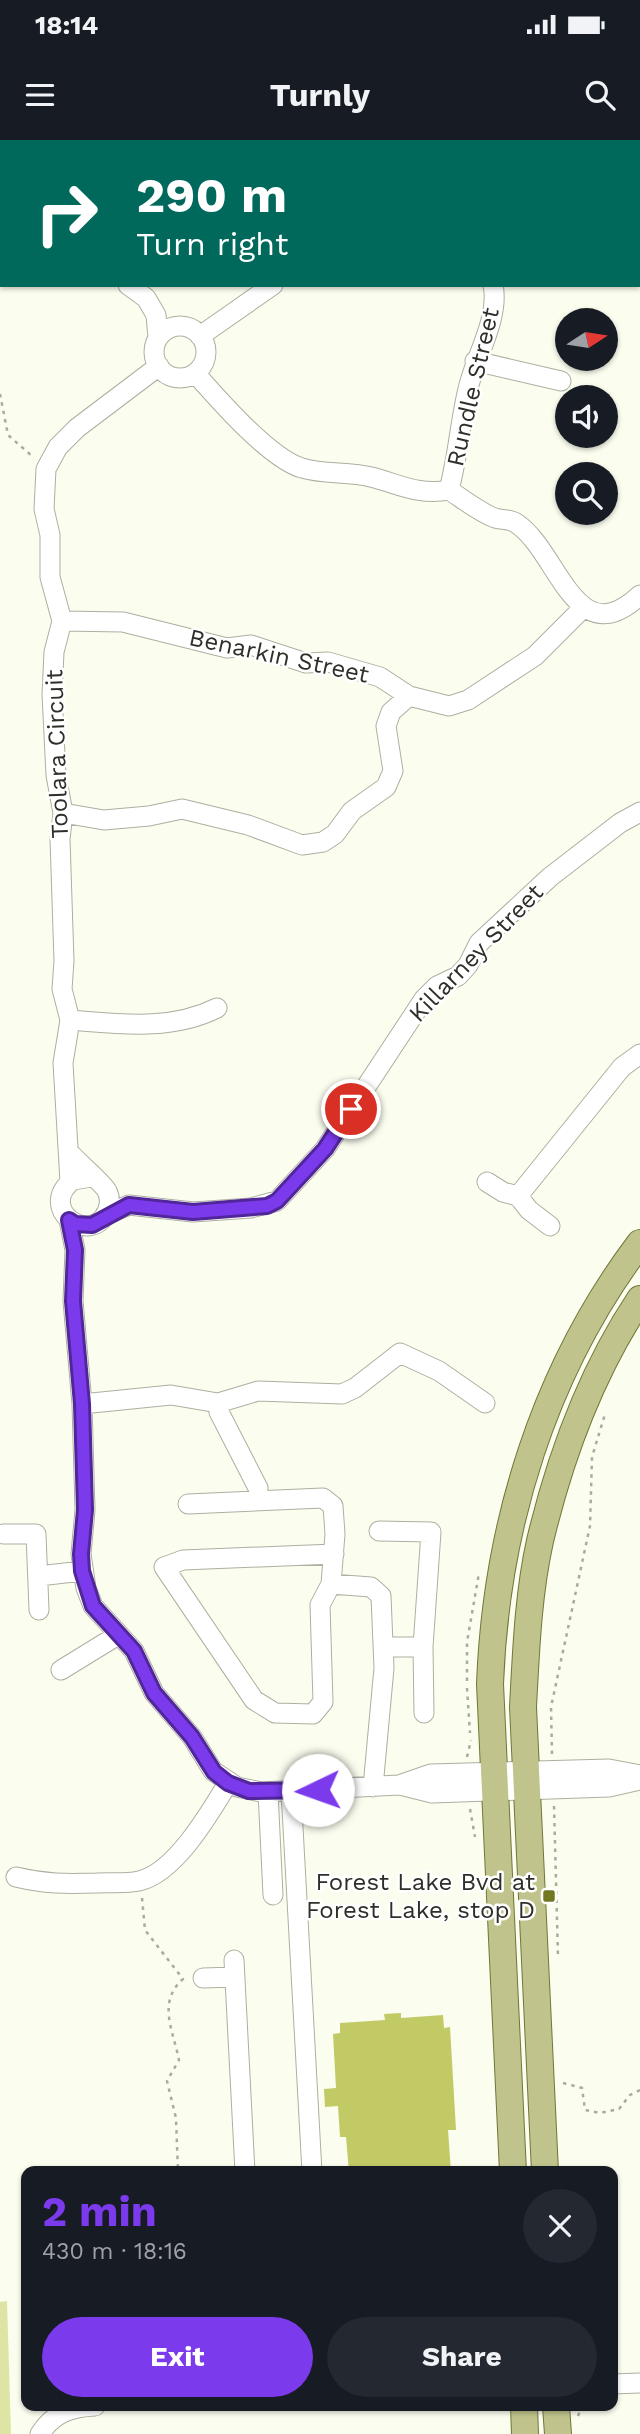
<!DOCTYPE html>
<html lang="en">
<head>
<meta charset="utf-8">
<style>
  :root { --surface:#171b24; --page:#242831; --text:#f1f3f6; --muted:#9ea1a6; --accent:#7c3aed }
  body { margin:0; font-family:"Work Sans",sans-serif; background:var(--page); color:var(--text); height:100vh; display:flex; flex-direction:column; font-size:26px; white-space:nowrap }
  * { box-sizing:border-box; margin:0 }
  p { font-size:23px; color:var(--muted) }
  .icon { flex:none; width:38px; height:38px; fill:none; stroke:currentColor; stroke-width:2; stroke-linecap:round; stroke-linejoin:round }
  .map { position:relative; flex:1; overflow:hidden }
  .side { position:absolute; left:21px; top:2026px; width:597px; height:245px; display:flex; flex-direction:column; background:var(--surface); border-radius:14px; box-shadow:0 2px 5px #0004 }
  .side>* { flex:none }
  .hud { position:absolute; left:0px; top:0px; width:640px; height:147px; box-shadow:0 2px 5px #0004; background:#00695c; color:#fff; overflow:hidden }
  .needle { width:46px; rotate:78deg }
  .fabs { position:absolute; left:555px; top:168px; display:grid; gap:14px }
  .fabs a { display:grid; place-items:center; width:63px; height:63px; border-radius:50%; background:var(--surface); box-shadow:0 2px 5px #0004; font-size:35px }
  .pin { position:absolute; display:grid; place-items:center; width:60px; height:60px; color:#fff; margin:-30px; border:4px solid #fff; border-radius:50%; box-shadow:0 2px 7px #0007 }
  .me { position:absolute; width:77px; margin:-38px; rotate:267deg; stroke-linejoin:round; filter:drop-shadow(0 0 5px #0008) }
  .turn { display:flex; align-items:center; gap:24px; height:147px; padding:0 21px; font-size:32px }
  .turn .icon { width:91px; height:91px; stroke-width:2.5 }
  .turn b { display:block; font-size:49px; line-height:60px }
  .round { display:grid; place-items:center; flex:none; width:74px; height:74px; border-radius:37px; background:var(--page) }
  .headline { display:flex; align-items:center; justify-content:space-between; height:119px; padding:0 21px }
  h1 { font-size:42px; font-weight:700; line-height:52px; color:var(--accent) }
  .action { display:flex; gap:14px; margin-top:auto; padding:14px 21px }
  .action a { flex:1; height:80px; border-radius:42px; background:var(--accent); color:#fff; font-size:28px; font-weight:700; line-height:80px; text-align:center }
  .action a+a { background:var(--page); color:var(--text) }
  .status { display:flex; justify-content:space-between; align-items:center; height:49px; padding:0 35px; background:var(--surface); direction:ltr }
  .status svg { height:19px; fill:currentColor }
  header { display:flex; justify-content:space-between; align-items:center; height:91px; padding:0 21px; background:var(--surface); font-size:32px; font-weight:700 }
  .map>svg:first-child { display:block }
  .green { fill:#dee5a4 }
  .building { fill:#c2ca66 }
  .lines { fill:none; stroke-linecap:round; stroke-linejoin:round }
  .minor-casing { stroke:#adafa1; stroke-width:21 }
  .major-casing { stroke:#727637; stroke-width:28 }
  .path { stroke:#a9aba0; stroke-width:2.5; stroke-dasharray:3.5 5; stroke-linecap:butt }
  .minor { stroke:#fff; stroke-width:19 }
  .major { stroke:#c0c48c; stroke-width:26 }
  .route-casing { stroke:#51269a; stroke-width:18 }
  .route { stroke:#7c3aed; stroke-width:12 }
  .poi-dot { fill:#727720; stroke:#fff; stroke-width:2.5 }
  .labels { text-anchor:middle; dominant-baseline:central; stroke-width:5; stroke-linejoin:round; paint-order:stroke }
  .street-label { font-size:24px; fill:#2e2f29; stroke:#fff }
  .poi-label { font-size:24px; fill:#2e2f29; stroke:#fff; text-anchor:end }
</style>
</head>
<body>
<div class="status"><b>18:14</b><svg viewBox="0 0 49 12"><path d="M0 12V9h3v3zM5 12V6h3v6zM10 12V3h3v9zM15 12V0h3v12zM26 1h20v11H26zM47 4h2v5h-2z"/></svg></div>
<header><svg class="icon" aria-label="menu" viewBox="0 0 24 24"><path d="M4 6h16M4 12h16M4 18h16"/></svg>Turnly<svg class="icon" aria-label="search" viewBox="0 0 24 24"><circle cx="10" cy="10" r="6"/><path d="M15 15l6 6"/></svg></header>
<div class="map">
<svg width="640" height="2294" viewBox="0 0 640 2294">
  <rect width="100%" height="100%" fill="#fbfdef"/>
  <!-- green -->
  <path class="green" d="M7,2161L11,2294H0V2162Z"/>
  <!-- building -->
  <path class="building" d="M401,1873V1878L443,1875L444,1888L450,1887L456,1990H448L451,2032H349L346,1997H340L338,1966L325,1967L324,1949L336,1948L333,1894L340,1893V1883L385,1880L384,1874Z"/>
  <g class="lines">
    <!-- minor casing -->
    <g class="minor-casing">
      <path id="minor" d="M28,0L30,2
        M266,0L267,2
        M470,2L472,0
        M128,145L146,158L156,175L158,198
        M154 212a26 26 0 1 1 52 0a26 26 0 1 1-52 0Z
        M200,196L273,145
        M475,221L561,241
        M195,233C218,259 270,319 302,328C324,335 349,331 371,337C399,344 419,356 449,350C463,359 479,372 495,378C501,380 510,379 516,383C559,411 575,516 640,455
        M449,350C458,316 460,282 468,249C475,217 500,178 493,145
        M62,481L123,482L227,508L251,505L306,523L328,522L380,537L409,556L449,566L468,560L535,516L583,468
        M63,673L104,680L149,676L182,669L248,685L302,705L323,702L335,694L352,671L386,647L393,631L386,586L391,572L409,556
        M70,880C121,884 171,891 217,868
        M69,1012C77,1022 104,1044 107,1051C110,1057 110,1065 107,1072C90,1107 36,1068 73,1040L92,1037
        M70,1042L63,923L70,880L62,849L64,821L60,699L63,673L56,635L52,554L54,512L62,481L50,437V395L44,369L46,329L58,307L77,288L159,226
        M487,1042L503,1052L518,1056L529,1070L550,1086
        M518,1056L622,927L640,914
        M105,1075L129,1065L193,1072L251,1068L277,1061L325,1009L424,859L437,846L458,836L468,825L479,803L550,737L620,683L640,672
        M69,1080L75,1110L73,1161L82,1264L85,1370L81,1414L86,1448L93,1466L134,1511L154,1553L192,1597L213,1631L237,1647L261,1652L399,1645L431,1634L609,1629L640,1635
        M218,1263L219,1272L258,1348
        M82,1264L171,1255L218,1263L258,1251L342,1254L355,1248L400,1213L439,1231L485,1263
        M188,1364L323,1358L333,1366L335,1394L331,1444L320,1465L323,1562L313,1574L275,1573L254,1560L164,1427L183,1420L334,1414
        M379,1391L431,1392L423,1507L424,1573
        M3,1394H36L39,1470
        M39,1436L82,1431
        M331,1444L371,1447L381,1456L384,1528L373,1647
        M384,1507H423
        M61,1530L118,1495
        M400,1645L432,1653L609,1647L640,1640
        M291,1651L312,2032
        M268,1652L273,1755
        M16,1737C45,1744 66,1744 96,1743C110,1742 125,1744 139,1741C175,1733 210,1673 228,1643
        M234,1820L245,2032
        M203,1838L235,1837
        M612,2244L640,2243
        M40,2294C53,2273 71,2267 95,2266"/>
    </g>
    <!-- major casing -->
    <g class="major-casing">
      <path id="major" d="M513,2032L490,1544C496,1386 544,1230 640,1103
        M545,2032L523,1567C526,1512 528,1455 540,1401C560,1317 592,1231 640,1159
        M524,2266L525,2294
        M556,2266L558,2294"/>
    </g>
    <!-- path -->
    <path class="path" d="M0,254L8,295L32,316
      M467,1541V1502L479,1433
      M467,1548L470,1593
      M552,1614L551,1567L590,1386L592,1317L605,1274
      M467,1617L471,1600
      M554,1666L558,1817
      M470,1669L475,1697
      M142,1758L145,1790L183,1839C157,1862 173,1890 179,1920L167,1941L176,1978L178,2032
      M563,1943L582,1948L585,1970L600,1973L619,1969L630,1955L640,1950
      M578,2276L582,2266"/>
    <!-- minor -->
    <use href="#minor" class="minor"/>
    <!-- major -->
    <use href="#major" class="major"/>
  </g>
  <g class="lines">
    <!-- route casing -->
    <g class="route-casing">
      <path id="route" d="M318,1650L249,1651L228,1643L214,1632L192,1597L154,1553L134,1511L93,1466L82,1431L81,1414L85,1370L82,1264L73,1161L75,1110L69,1080L75,1084L92,1085L129,1065L193,1072L267,1066L277,1061L325,1009L351,969"/>
    </g>
    <!-- route -->
    <use href="#route" class="route"/>
  </g>
  <!-- markers -->
  <rect class="poi-dot" x="542" y="1749" width="14" height="14" rx="3.5"/>
  <g class="labels">
    <!-- street labels -->
    <g class="street-label">
      <text transform="translate(473 247) rotate(-77)">Rundle Street</text>
      <text transform="translate(279 516) rotate(12)">Benarkin Street</text>
      <text transform="translate(57 614) rotate(-92)">Toolara Circuit</text>
      <text transform="translate(476 813) rotate(-46)">Killarney Street</text>
    </g>
    <!-- poi labels -->
    <g class="poi-label">
      <text x="535" y="1742">Forest Lake Bvd at<tspan x="535" dy="28">Forest Lake, stop D</tspan></text>
    </g>
  </g>
</svg>
<div class="fabs">
<a><svg class="needle" viewBox="-14 -14 28 28"><path d="M0-13l5 13h-10z" fill="#e53935"/><path d="M0 13l5-13h-10z" fill="#9ea1a6"/></svg></a>
<a><svg class="icon" aria-label="sound" viewBox="0 0 24 24"><path d="M4 9h4l5-4v14l-5-4H4zM17 9q2 3 0 6"/></svg></a>
<a><svg class="icon" aria-label="search" viewBox="0 0 24 24"><circle cx="10" cy="10" r="6"/><path d="M15 15l6 6"/></svg></a>
</div>
<div class="pin" style="left:351px;top:969px;background:#d93025"><svg class="icon" aria-label="arrive" viewBox="0 0 24 24"><path d="M6 21V4h12l-3 4 3 4H6"/></svg></div>
<svg class="me" style="left:318px;top:1650px" viewBox="-20 -20 40 40"><circle r="19" fill="#fff"/><path d="M0-13L10 11 0 6-10 11z" fill="#7c3aed"/></svg>
<div class="hud">
<div class="turn"><svg class="icon" aria-label="right" viewBox="0 0 24 24"><path d="M7 20v-9h11M14 6l5 5-5 5"/></svg><div><b>290 m</b>Turn right</div></div>
</div>
<section class="side">
<div class="headline"><div><h1>2 min</h1><p>430 m · 18:16</p></div><a class="round"><svg class="icon" aria-label="close" viewBox="0 0 24 24"><path d="M6 6l12 12M18 6L6 18"/></svg></a></div>
<div class="action"><a>Exit</a><a>Share</a></div>
</section>
</div>
</body>
</html>
